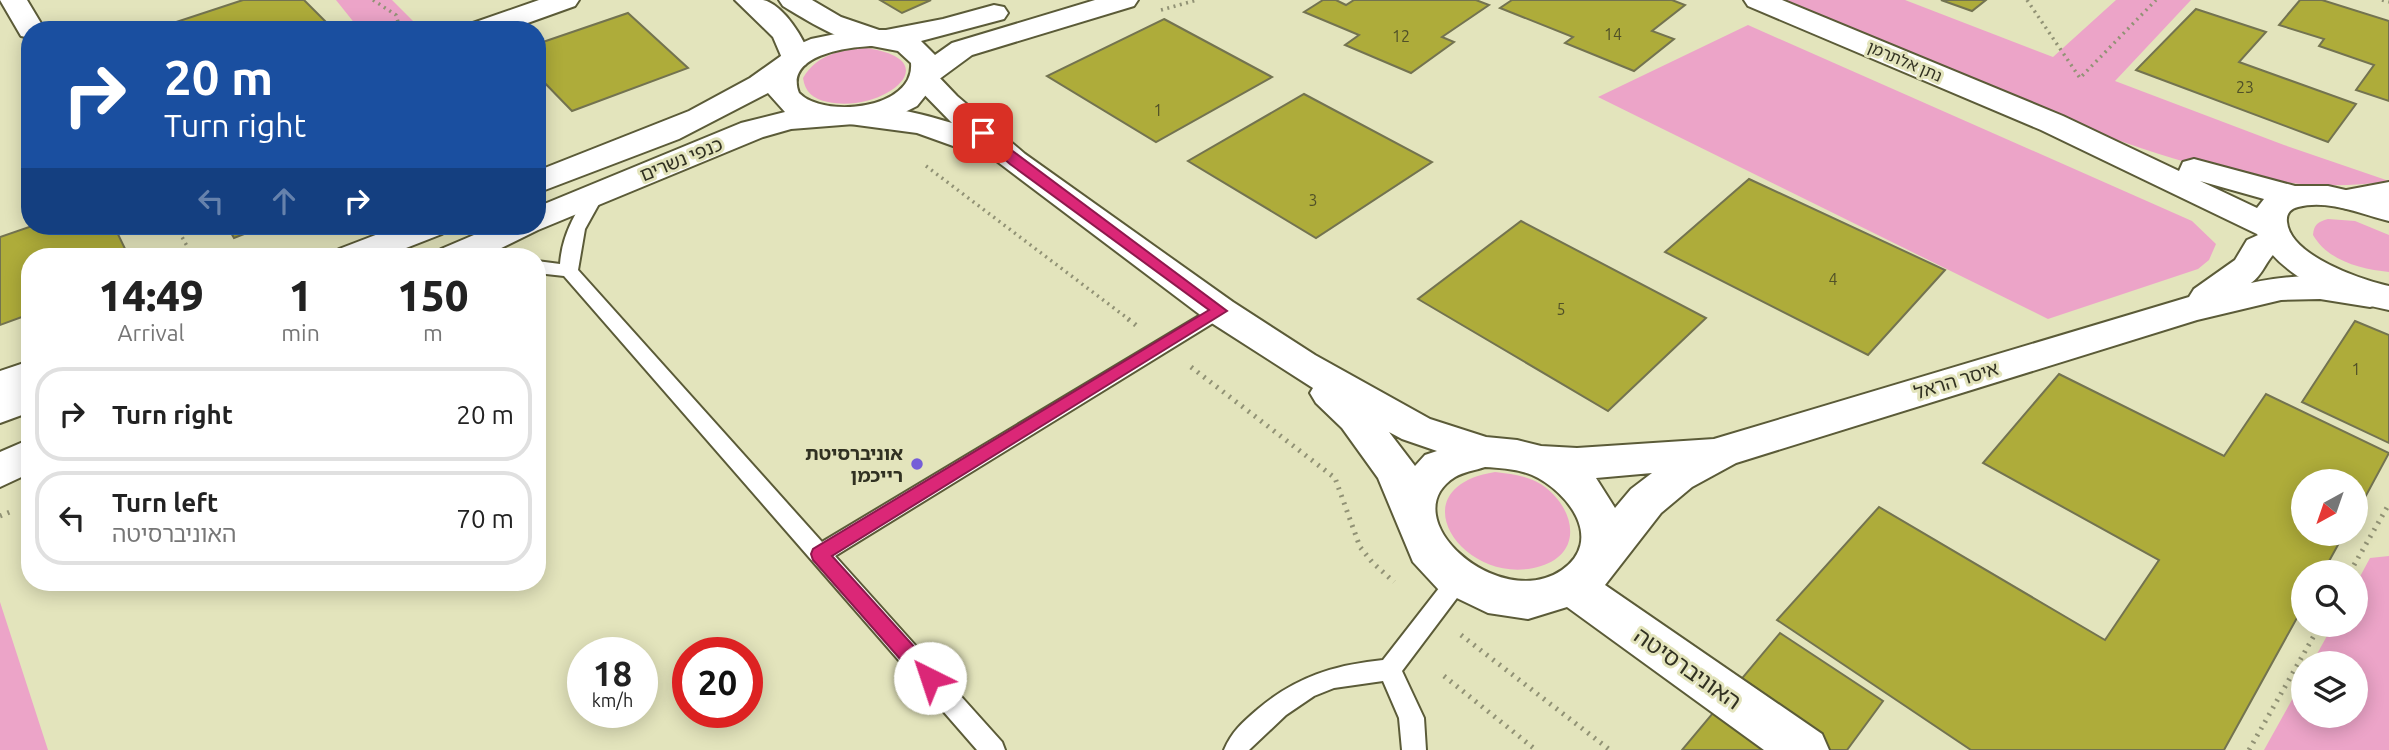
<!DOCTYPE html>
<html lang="en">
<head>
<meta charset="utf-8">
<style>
  :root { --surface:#fff; --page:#f6f6f6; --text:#222; --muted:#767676; --line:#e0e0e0 }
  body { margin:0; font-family:Ubuntu,"Noto Sans Hebrew",sans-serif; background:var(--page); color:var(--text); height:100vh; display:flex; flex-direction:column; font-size:26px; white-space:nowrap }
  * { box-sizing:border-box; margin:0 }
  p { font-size:23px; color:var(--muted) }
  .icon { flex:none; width:38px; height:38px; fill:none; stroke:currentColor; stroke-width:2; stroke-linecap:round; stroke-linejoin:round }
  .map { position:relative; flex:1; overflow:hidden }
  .details { position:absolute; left:21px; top:248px; width:525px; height:343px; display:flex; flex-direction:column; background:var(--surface); border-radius:28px; box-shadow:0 4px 18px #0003 }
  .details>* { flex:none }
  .hud { position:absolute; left:21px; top:21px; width:525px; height:214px; border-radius:28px; box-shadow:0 4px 18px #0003; background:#1a4fa0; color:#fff; overflow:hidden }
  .needle { width:46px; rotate:220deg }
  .fabs { position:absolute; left:2291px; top:469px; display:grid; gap:14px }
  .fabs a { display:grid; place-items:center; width:77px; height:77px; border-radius:50%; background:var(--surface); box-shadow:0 4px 18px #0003; font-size:35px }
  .speed { position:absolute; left:567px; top:637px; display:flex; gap:14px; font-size:35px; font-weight:700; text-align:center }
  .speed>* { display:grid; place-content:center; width:91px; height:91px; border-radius:50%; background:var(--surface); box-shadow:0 4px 18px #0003; line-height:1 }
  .speed small { font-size:18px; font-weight:400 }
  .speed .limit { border:10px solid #d22; background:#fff; color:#111 }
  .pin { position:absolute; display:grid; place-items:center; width:60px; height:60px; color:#fff; margin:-30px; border-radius:14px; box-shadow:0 4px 10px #0006 }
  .me { position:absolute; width:77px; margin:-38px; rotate:319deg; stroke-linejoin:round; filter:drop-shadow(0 0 5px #0008) }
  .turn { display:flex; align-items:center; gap:24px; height:147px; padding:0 28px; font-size:32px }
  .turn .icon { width:91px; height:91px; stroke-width:2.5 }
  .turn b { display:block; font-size:49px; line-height:60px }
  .lanes { display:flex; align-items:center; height:66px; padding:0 28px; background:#0003; justify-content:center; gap:35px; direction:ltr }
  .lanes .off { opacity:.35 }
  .eta { display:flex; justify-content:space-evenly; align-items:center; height:119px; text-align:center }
  .eta b { font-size:42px; font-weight:800; line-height:49px }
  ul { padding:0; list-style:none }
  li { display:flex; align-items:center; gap:21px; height:94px; margin:0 14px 10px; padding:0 14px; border:4px solid var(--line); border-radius:28px }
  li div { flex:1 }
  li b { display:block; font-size:26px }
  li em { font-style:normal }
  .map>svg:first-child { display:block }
  .green { fill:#eca4c8 }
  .building { fill:#aeac3a; stroke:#737350; stroke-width:2 }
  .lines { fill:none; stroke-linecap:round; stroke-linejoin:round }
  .service-casing { stroke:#5b5b38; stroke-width:4 }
  .minor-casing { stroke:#5b5b38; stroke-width:4 }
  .tertiary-casing { stroke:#5b5b38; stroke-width:4 }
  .secondary-casing { stroke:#5b5b38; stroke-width:4 }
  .path-far1 { stroke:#919275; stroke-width:3.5; stroke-dasharray:2 4.5; stroke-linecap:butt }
  .path { stroke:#919275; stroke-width:5; stroke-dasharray:2 6; stroke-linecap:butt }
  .service { fill:#fff; fill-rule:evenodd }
  .minor { fill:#fff; fill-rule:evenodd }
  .tertiary { fill:#fff; fill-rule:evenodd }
  .secondary { fill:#fff; fill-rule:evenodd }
  .route { fill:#db2777; stroke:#8e194d; stroke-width:2 }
  .poi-dot { fill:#755ed8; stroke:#e3e4bc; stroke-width:2.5 }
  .labels { text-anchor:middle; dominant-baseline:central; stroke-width:6; stroke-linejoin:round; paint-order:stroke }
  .number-label { font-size:16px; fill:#505028 }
  .far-street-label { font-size:16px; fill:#313122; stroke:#e3e4bc }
  .street-label { font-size:19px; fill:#313122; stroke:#e3e4bc }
  .poi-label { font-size:19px; font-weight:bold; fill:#313122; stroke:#e3e4bc; text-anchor:end }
  .near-street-label { font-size:23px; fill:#313122; stroke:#e3e4bc }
</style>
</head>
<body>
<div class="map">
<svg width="2389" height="750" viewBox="0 0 2389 750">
  <rect width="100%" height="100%" fill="#e3e4bc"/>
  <!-- green -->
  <path class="green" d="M336,0H392L418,26L407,30H360Z
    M1777,0H1905L2053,57L2116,0H2191L2115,81L2284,145L2389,181C2253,203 2102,136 1979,84C1912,56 1845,28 1777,0Z
    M1748,25L2192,221L2216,244L2209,260L2198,269L2048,319L1598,97Z
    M866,48C951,60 882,114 828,102C813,99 805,92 803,78C817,54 841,50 866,48Z
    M2328,219L2355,221L2389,235V272C2361,269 2328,261 2313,235C2314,224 2318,222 2328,219Z
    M1495,472C1509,474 1524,475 1537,482C1572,501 1588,551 1541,566C1465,590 1394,488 1495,472Z
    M2389,556V750H2264L2303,680V716H2356V663H2312L2333,625H2356V584L2370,558Z
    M0,602L48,750H0Z"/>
  <!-- building -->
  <path class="building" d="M243,0H304L334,30H152Z
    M880,0H931L902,13Z
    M1323,0H1336L1346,5L1354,0H1476L1489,5L1442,37L1454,42L1411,73L1345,45L1359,35L1304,12Z
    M1512,0H1672L1685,5L1652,31L1674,39L1634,71L1565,43L1573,37L1500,8Z
    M1941,0H1986L1972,11Z
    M2300,0H2322L2389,21V101L2356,90L2374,65L2319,46L2324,39L2279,25Z
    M2196,9L2266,32L2239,62L2356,104L2328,142L2136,70Z
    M628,13L688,68L572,111L537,75V44Z
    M1164,19L1272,77L1156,142L1047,76Z
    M1304,94L1432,162L1316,238L1188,161Z
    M1749,179L1945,270L1868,355L1665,252Z
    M1521,221L1706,318L1608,411L1418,299Z
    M32,226L39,228L46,226H114L129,257H30V314L0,325V237Z
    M227,226H265L234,238Z
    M2355,321L2389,335V443L2302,402Z
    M2059,374L2224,456L2266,394L2389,453L2356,514V481H2303V534H2344L2323,572H2303V607L2224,750H1971L1777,620L1879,507L2105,640L2159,560L1983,463Z
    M1780,633L1883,701L1847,750H1682Z"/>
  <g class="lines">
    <!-- service casing -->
    <g class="service-casing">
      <path id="service" d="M597,188L605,193L585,229L578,270L822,542L1214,307H1226L1229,311L1226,315L835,556L1002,742L1005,750H977L564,276L537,273V261L560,264C562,235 575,213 591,189Z
        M1458,571L1466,574L1469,580L1466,586L1402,671L1424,718L1426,750H1402L1399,718L1383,681L1334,688L1314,696L1286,715L1249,750H1224C1232,731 1243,722 1258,709C1296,677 1334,665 1383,660L1450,574Z"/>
    </g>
    <!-- minor casing -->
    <g class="minor-casing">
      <path id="minor" d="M0,0H27L45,30H30V38L21,36Z
        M539,0H579L575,6L508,30H466L470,24Z
        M735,0C744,0 755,0 763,0C783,4 806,40 810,59L805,65L795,68L785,65L773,37Z
        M779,0H812L841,17L882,31L886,37L882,43C852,50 808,21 783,6Z
        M925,71L936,74L957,96L1025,154L1233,302L1315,355L1430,419L1486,437L1517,440L1541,446L1577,448L1714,439L2189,297L2194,289L2235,260L2247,240L2276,227L2288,230L2293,238C2287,247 2278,249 2272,256C2264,266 2262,275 2251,283C2296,273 2339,274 2383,287L2388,295L2383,303L2370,307L2320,299L2281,300L2197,320L1736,463L1692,487L1661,513L1605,585L1822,734L1829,750H1764L1567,607L1528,619L1488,613L1438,589L1413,562L1378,478L1342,428L1316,403L1310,393L1313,388L1207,320L986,153L970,152L917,133L842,123L838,116L842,109C876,101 919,113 952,123L910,80L914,74ZM1389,432L1402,439L1437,451L1425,455L1415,466ZM1485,467C1501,468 1518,469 1532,475C1568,491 1605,540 1562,570C1499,613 1391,517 1455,477C1463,472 1476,470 1485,467ZM1652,473L1631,489L1615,508L1596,478Z
        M2389,182V202L2348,209L2336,206L2331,199L2336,192Z"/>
    </g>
    <!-- tertiary casing -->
    <g class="tertiary-casing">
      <path id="tertiary" d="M1095,0H1138L1134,6L972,55L938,80L917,106L899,115L867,123L791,129L763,137L538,230L483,257H435L441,249L495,226H537V207L741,123L785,112L768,93L679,139L537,193V171L689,111L750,78L795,46L811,39L855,30H886L943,19L994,5L1004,7L1008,13L1004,19L921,41L935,55L952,43ZM872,46L898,51L911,63C915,109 824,119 799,93C784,55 848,47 872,46Z
        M1744,0H1782L2063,116L2179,171L2183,162L2194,159L2295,186H2328L2389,200V221C2361,214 2328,199 2298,207C2290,209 2286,214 2287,222C2290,256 2362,280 2389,286V310C2337,299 2285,281 2257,234L2041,130L1748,6ZM2200,181L2264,199L2257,208Z
        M399,226H447L442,234L383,257H333L339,249Z
        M30,382V412L0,423V393Z"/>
    </g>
    <!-- secondary casing -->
    <g class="secondary-casing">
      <path id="secondary" d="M30,361V390L0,400V371Z
        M30,439V473L0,487V452Z"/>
    </g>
    <!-- path-far1 -->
    <path class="path-far1" d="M373,0L396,15L398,22L394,30
      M2027,0L2080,78L2156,0
      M2382,0L2389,2
      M1161,10L1197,0
      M926,166L1131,321
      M176,226L193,257"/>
    <!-- path -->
    <path class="path" d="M1128,319L1137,326
      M1191,367L1335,478L1360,547L1372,562L1394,582
      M0,516L10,512
      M2350,572L2389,504
      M1461,635L1610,750
      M1444,676L1536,750
      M2249,750L2320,625"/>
    <!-- service -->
    <use href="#service" class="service"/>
    <!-- minor -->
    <use href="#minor" class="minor"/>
    <!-- tertiary -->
    <use href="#tertiary" class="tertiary"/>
    <!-- secondary -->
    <use href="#secondary" class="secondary"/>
  </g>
  <!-- route -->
  <path class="route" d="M983,129L1227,311L832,556L937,672L939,678L937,685L930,687L923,685L813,560L811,554L813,549L1209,310L1010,164L978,136V130Z"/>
  <!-- markers -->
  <circle class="poi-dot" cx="917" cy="464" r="7"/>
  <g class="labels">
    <!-- number labels -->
    <g class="number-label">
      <text x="1613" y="34">14</text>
      <text x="1401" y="36">12</text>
      <text x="2245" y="87">23</text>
      <text x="1158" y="110">1</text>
      <text x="1313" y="200">3</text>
      <text x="1833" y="279">4</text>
      <text x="1561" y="309">5</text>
      <text x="2356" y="369">1</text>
    </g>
    <!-- far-street labels -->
    <g class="far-street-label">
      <text transform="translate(1905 61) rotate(23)">נתן אלתרמן</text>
    </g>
    <!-- street labels -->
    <g class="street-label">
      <text transform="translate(681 159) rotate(-22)">כנפי נשרים</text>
      <text transform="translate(1956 380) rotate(-17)">איסר הראל</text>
    </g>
    <!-- poi labels -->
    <g class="poi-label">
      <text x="903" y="453">אוניברסיטת<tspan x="903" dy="22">רייכמן</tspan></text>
    </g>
    <!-- near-street labels -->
    <g class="near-street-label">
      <text transform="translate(1688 668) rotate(35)">האוניברסיטה</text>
    </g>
  </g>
</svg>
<div class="fabs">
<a><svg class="needle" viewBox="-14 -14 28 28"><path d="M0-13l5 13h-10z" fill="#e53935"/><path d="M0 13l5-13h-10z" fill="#767676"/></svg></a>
<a><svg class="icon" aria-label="search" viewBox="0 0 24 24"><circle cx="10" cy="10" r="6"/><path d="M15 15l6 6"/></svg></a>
<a><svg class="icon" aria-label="layers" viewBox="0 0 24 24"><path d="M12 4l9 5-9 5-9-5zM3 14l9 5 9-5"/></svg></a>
</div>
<div class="speed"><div>18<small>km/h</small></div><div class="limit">20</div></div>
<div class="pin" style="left:983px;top:133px;background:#d93025"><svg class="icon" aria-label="arrive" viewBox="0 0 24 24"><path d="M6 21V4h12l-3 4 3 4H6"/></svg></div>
<svg class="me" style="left:930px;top:678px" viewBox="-20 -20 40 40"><circle r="19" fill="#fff"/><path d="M0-13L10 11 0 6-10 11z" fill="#db2777"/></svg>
<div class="hud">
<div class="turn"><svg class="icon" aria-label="right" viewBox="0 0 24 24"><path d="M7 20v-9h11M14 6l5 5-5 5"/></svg><div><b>20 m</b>Turn right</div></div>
<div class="lanes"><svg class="icon off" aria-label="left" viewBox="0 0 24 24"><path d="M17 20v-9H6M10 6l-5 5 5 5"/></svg><svg class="icon off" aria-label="ahead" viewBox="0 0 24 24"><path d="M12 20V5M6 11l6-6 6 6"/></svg><svg class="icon" aria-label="right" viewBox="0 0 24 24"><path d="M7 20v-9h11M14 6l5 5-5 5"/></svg></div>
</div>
<section class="details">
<div class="eta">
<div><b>14:49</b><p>Arrival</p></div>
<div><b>1</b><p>min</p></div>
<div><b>150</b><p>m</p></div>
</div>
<ul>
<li><svg class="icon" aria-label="right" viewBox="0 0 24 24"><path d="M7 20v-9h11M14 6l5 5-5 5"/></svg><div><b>Turn right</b></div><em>20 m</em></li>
<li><svg class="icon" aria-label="left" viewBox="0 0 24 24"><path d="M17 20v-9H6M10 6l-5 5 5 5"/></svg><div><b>Turn left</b><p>האוניברסיטה</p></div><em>70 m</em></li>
</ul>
</section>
</div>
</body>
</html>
